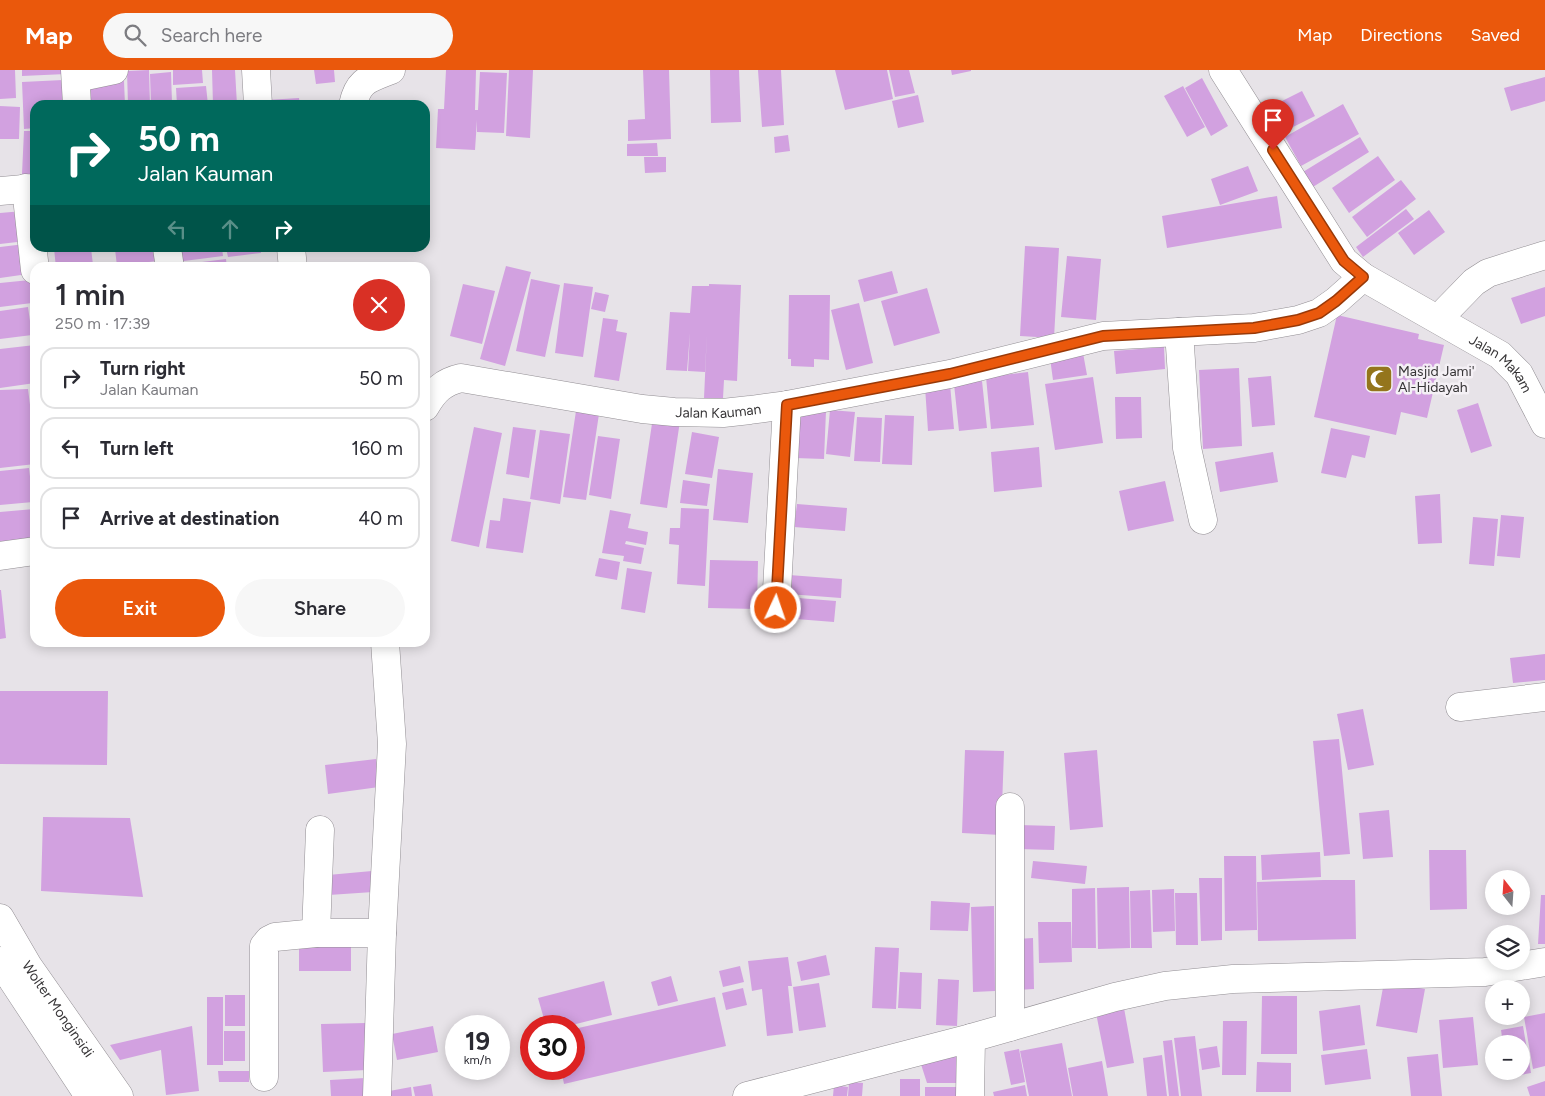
<!DOCTYPE html>
<html lang="en">
<head>
<meta charset="utf-8">
<style>
  :root { --surface:#fff; --page:#f7f7f7; --text:#2b2b33; --muted:#7c7c81; --line:#e1e1e2; --accent:#ea580c }
  body { margin:0; font-family:Figtree,sans-serif; background:var(--page); color:var(--text); height:100vh; display:flex; flex-direction:column; font-size:19px; white-space:nowrap }
  * { box-sizing:border-box; margin:0 }
  p { font-size:16px; color:var(--muted) }
  .icon { flex:none; width:28px; height:28px; fill:none; stroke:currentColor; stroke-width:2; stroke-linecap:round; stroke-linejoin:round }
  .map { position:relative; flex:1; overflow:hidden }
  .drawer { position:absolute; left:30px; top:192px; width:400px; height:385px; display:flex; flex-direction:column; background:var(--surface); border-radius:15px; box-shadow:0 2px 12px #0003 }
  .drawer>* { flex:none }
  .top-card { position:absolute; left:30px; top:30px; width:400px; height:152px; border-radius:15px; box-shadow:0 2px 12px #0003; background:#00695c; color:#fff; overflow:hidden }
  .needle { width:32px; rotate:343deg }
  .tools { position:absolute; left:1485px; top:800px; display:grid; gap:10px }
  .tools a { display:grid; place-items:center; width:45px; height:45px; border-radius:50%; background:var(--surface); box-shadow:0 2px 12px #0003; font-size:25px }
  .speed { position:absolute; left:445px; top:945px; display:flex; gap:10px; font-size:25px; font-weight:700; text-align:center }
  .speed>* { display:grid; place-content:center; width:65px; height:65px; border-radius:50%; background:var(--surface); box-shadow:0 2px 12px #0003; line-height:1 }
  .speed small { font-size:12px; font-weight:400 }
  .speed .limit { border:8px solid #d22; background:#fff; color:#111 }
  .pin { position:absolute; display:grid; place-items:center; width:42px; height:42px; color:#fff; margin:-51px -21px; border-radius:50% 50% 50% 0; rotate:-45deg; box-shadow:0 0 5px #0007 }
  .pin .icon { rotate:45deg }
  .me { position:absolute; width:55px; margin:-28px; rotate:3deg; stroke-linejoin:round; filter:drop-shadow(0 0 4px #0008) }
  .turn { display:flex; align-items:center; gap:18px; height:105px; padding:0 25px; font-size:22px }
  .turn .icon { width:65px; height:65px; stroke-width:2.5 }
  .turn b { display:block; font-size:35px; line-height:42px }
  .lanes { display:flex; align-items:center; height:48px; padding:0 25px; background:#0003; justify-content:center; gap:25px; direction:ltr }
  .lanes .off { opacity:.35 }
  .round { display:grid; place-items:center; flex:none; width:52px; height:52px; border-radius:26px; background:var(--page) }
  .headline { display:flex; align-items:center; justify-content:space-between; height:85px; padding:0 25px }
  h1 { font-size:30px; font-weight:600; line-height:38px }
  .action { display:flex; gap:10px; margin-top:auto; padding:10px 25px }
  .action a { flex:1; height:58px; border-radius:30px; background:var(--accent); color:#fff; font-size:20px; font-weight:600; line-height:58px; text-align:center }
  .action a+a { background:var(--page); color:var(--text) }
  ul { padding:0; list-style:none }
  li { display:flex; align-items:center; gap:15px; height:62px; margin:0 10px 8px; padding:0 15px; border:2px solid var(--line); border-radius:15px }
  li div { flex:1 }
  li b { display:block; font-size:19px }
  li em { font-style:normal }
  header { display:flex; align-items:center; gap:30px; box-sizing:border-box; height:70px; padding:0 25px; background:var(--accent); color:#fff }
  header strong { font-size:24px }
  nav { display:flex; gap:28px; margin-inline-start:auto; font-size:18px }
  .search { width:350px; height:45px; background:var(--page); display:flex; align-items:center; gap:12px; box-sizing:border-box; padding:0 18px; border-radius:28px; color:var(--muted); font-size:19px }
  .map>svg:first-child { display:block }
  .building { fill:#d2a1e0 }
  .lines { fill:none; stroke-linecap:round; stroke-linejoin:round }
  .street-casing { stroke:#928e93; stroke-width:29 }
  .secondary-casing { stroke:#928e93; stroke-width:29 }
  .primary-casing { stroke:#928e93; stroke-width:29 }
  .street { stroke:#fff; stroke-width:28 }
  .secondary { stroke:#fff; stroke-width:28 }
  .primary { stroke:#fff; stroke-width:28 }
  .route-casing { stroke:#983908; stroke-width:12 }
  .route { stroke:#ea580c; stroke-width:9 }
  .labels { text-anchor:middle; dominant-baseline:central; stroke-width:5; stroke-linejoin:round; paint-order:stroke }
  .street-label { font-size:14px; fill:#373537; stroke:#f4f0f5 }
  .poi-label { font-size:14px; fill:#373537; stroke:#f4f0f5; text-anchor:start }
</style>
</head>
<body>
<header>
<strong>Map</strong>
<div class="search"><svg class="icon" aria-label="search" viewBox="0 0 24 24"><circle cx="10" cy="10" r="6"/><path d="M15 15l6 6"/></svg>Search here</div>
<nav><a>Map</a><a>Directions</a><a>Saved</a></nav>
</header>
<div class="map">
<svg width="1545" height="1026" viewBox="0 0 1545 1026">
  <rect width="100%" height="100%" fill="#e7e3e8"/>
  <!-- building -->
  <path class="building" d="M0,0H15L16,28L0,29Z
    M22,0H65L66,4L22,6Z
    M149,0L150,35H128L127,1Z
    M173,0H202L203,13L173,15Z
    M212,0H235L237,35H213Z
    M314,0H334L335,12L316,14Z
    M446,0H476L475,40H478L480,2L507,3L504,63L477,62V50L475,80L436,78L438,39H444Z
    M509,0H533L530,68L506,66Z
    M643,0H669L671,69L628,71V50L645,49Z
    M710,0H739L741,52L711,53Z
    M758,0H781L784,55L762,57Z
    M835,0H887L893,29L845,40Z
    M889,0H909L915,23L895,27Z
    M951,0H971V1L952,5Z
    M171,2L172,33L151,34L150,4Z
    M1545,7V31L1511,41L1504,18Z
    M1202,8L1228,56L1211,66L1185,18Z
    M63,10V35H35V58L24,59L22,12Z
    M124,11L125,35H78L77,12Z
    M206,16L208,35H177L176,18Z
    M1183,16L1205,57L1187,67L1164,26Z
    M1302,21L1315,46L1277,65L1264,40Z
    M918,25L924,52L898,58L892,31Z
    M299,28L300,35H267V30Z
    M1343,34L1359,64L1301,96L1285,67Z
    M0,36L20,37L19,69H0Z
    M24,61H35V104H22Z
    M788,65L790,81L775,83L774,67Z
    M1360,67L1369,82L1308,120L1298,105Z
    M657,73L658,86H627V74Z
    M1378,86L1395,110L1349,143L1332,118Z
    M644,87H666V102L645,103Z
    M1248,96L1258,121L1220,135L1211,109Z
    M1401,110L1416,129L1367,167L1352,147Z
    M1277,126L1282,158L1167,178L1162,146Z
    M1406,139L1414,149L1363,187L1356,177Z
    M1429,140L1445,162L1414,185L1398,163Z
    M23,141L26,171L0,174V143Z
    M25,174L28,204L0,208V177Z
    M1025,176L1059,178L1054,268L1020,266Z
    M54,178H91L93,195L56,198Z
    M128,178H156L157,191L117,196L115,179Z
    M174,178H222L223,186L176,192Z
    M226,178H260L261,183L228,187Z
    M1067,186L1101,189L1096,250L1061,247Z
    M226,189L227,198H178V195Z
    M506,196L531,202L505,296L480,289Z
    M892,201L898,223L864,232L858,210Z
    M531,209L560,215L545,287L516,281Z
    M30,210L32,233L0,237V213Z
    M564,213L593,217L583,287L555,283Z
    M463,214L495,221L482,274L450,266Z
    M709,214L741,215L737,311L724,310L723,328H704L707,263L705,302L688,301L690,263L687,301L666,300L670,242L690,243L692,216H709Z
    M1545,217V246L1521,254L1511,228Z
    M927,218L940,263L894,276L881,231Z
    M595,222L609,225L605,242L591,239Z
    M789,225H830L829,290L814,289V297L791,296V289H788Z
    M859,233L873,293L846,300L831,240Z
    M28,237L32,265L0,269V241Z
    M1337,245L1419,264L1418,269L1444,275L1427,348L1401,342L1396,365L1314,347Z
    M603,248L618,250L616,261L627,263L619,311L594,307Z
    M35,275V313L0,318V279Z
    M1164,277L1165,299L1116,304L1114,281Z
    M1083,283L1087,305L1053,310L1050,288Z
    M1239,298L1242,376L1203,379L1199,300Z
    M1028,302L1034,355L991,359L986,307Z
    M1271,306L1275,355L1252,357L1248,308Z
    M1093,307L1103,373L1055,380L1045,314Z
    M982,311L987,358L959,361L954,314Z
    M950,314L954,359L928,361L925,317Z
    M28,319L35,374V394L0,398V320Z
    M1115,327H1141L1142,368L1116,369Z
    M1478,333L1492,376L1471,383L1457,340Z
    M797,340L826,341L824,389L795,388Z
    M830,340L855,342L850,387L826,384Z
    M576,341L599,344L586,430L563,427Z
    M885,345L914,346L912,395L882,394Z
    M653,347L680,351L667,438L640,434Z
    M857,347L882,348L880,392L854,391Z
    M474,357L502,363L479,477L451,471Z
    M513,357L536,360L529,408L506,404Z
    M1331,358L1370,366L1365,388L1352,385L1346,408L1321,403Z
    M540,360L570,364L560,434L530,429Z
    M692,362L719,367L712,408L685,404Z
    M598,366L620,369L611,429L589,425Z
    M1039,377L1042,417L994,422L991,382Z
    M1273,382L1278,412L1220,422L1215,392Z
    M29,398L33,432L0,435V401Z
    M718,399L753,403L748,453L713,450Z
    M683,410L710,414L707,436L680,433Z
    M1165,411L1174,451L1128,461L1119,421Z
    M1440,424L1442,473L1418,474L1415,426Z
    M503,428L531,432L523,483L486,478L490,450L500,451Z
    M797,434L847,438L845,461L794,457Z
    M681,438L709,439L705,516L677,514L679,475L669,474L670,458H680Z
    M34,439L35,471L0,474V442Z
    M610,440L631,444L628,458L648,462L646,475L626,471L625,474L644,478L641,494L623,491L624,486L602,483Z
    M1501,445L1524,447L1520,488L1497,486Z
    M1473,447L1498,449L1494,496L1469,494Z
    M599,488L620,492L617,510L595,506Z
    M710,490L758,491L757,539L708,538Z
    M627,498L652,502L645,543L621,539Z
    M789,505L842,509L841,528L788,524Z
    M0,520H1L6,568L0,569Z
    M785,527L836,531L834,552L783,548Z
    M1545,584V610L1513,613L1510,588Z
    M0,621H108L107,695L0,694Z
    M1363,639L1374,695L1348,700L1337,644Z
    M1339,669L1350,784L1324,786L1313,671Z
    M965,680L1004,681L1001,765L962,763Z
    M1097,680L1103,757L1070,760L1064,683Z
    M376,689L379,717L328,724L325,695Z
    M1389,740L1393,787L1363,789L1359,743Z
    M43,747L130,748L143,827L41,821Z
    M1019,755L1055,756L1054,780L1017,779Z
    M1429,780H1466L1467,839L1430,840Z
    M1320,782L1321,807L1262,810L1261,785Z
    M1224,786H1256L1257,860L1225,861Z
    M1033,791L1087,796L1085,814L1031,808Z
    M372,801L373,822L329,825L328,805Z
    M1199,808H1222V870L1201,871Z
    M1324,810H1355L1356,869L1258,871L1257,812Z
    M1129,817L1130,878L1098,879L1097,818Z
    M1095,818L1096,878H1072V819Z
    M1174,819L1175,861L1153,862L1152,820Z
    M1150,820L1152,878H1131L1130,821Z
    M1175,823H1197L1198,875H1176Z
    M1541,825H1545V874H1538Z
    M931,831L970,833L968,861L930,860Z
    M994,836L995,921L973,922L971,837Z
    M1038,852H1071L1072,892L1039,893Z
    M1033,868L1034,919L1018,920L1017,869Z
    M351,876V901H299V877Z
    M875,877L899,878L896,939L872,938Z
    M826,885L830,905L801,911L797,892Z
    M788,887L792,916H788L793,963L767,966L762,919L752,921L748,891Z
    M740,896L744,912L723,917L719,901Z
    M900,902L922,903L921,939L898,938Z
    M671,906L678,931L658,936L651,912Z
    M938,909L959,910L957,956L936,955Z
    M604,911L612,945L568,956H546L538,928Z
    M1384,912L1425,919L1417,963L1376,956Z
    M819,913L826,957L799,961L793,917Z
    M743,918L747,935L726,940L722,923Z
    M225,925H245V956H225Z
    M1262,926H1297V984H1261Z
    M207,927H223V995H207Z
    M715,927L726,976L564,1014L561,999H574V959Z
    M1360,935L1365,975L1323,981L1319,941Z
    M1124,938L1134,993L1107,998L1096,943Z
    M1545,943V996L1533,999L1524,947Z
    M1473,947L1478,995L1443,998L1439,950Z
    M1223,951H1247L1246,1005H1222Z
    M366,953L367,1000L323,1002L321,954Z
    M192,956L199,1021L166,1025L161,980L120,990L110,975Z
    M433,956L438,982L397,990L392,964Z
    M1523,956L1531,1003L1509,1007L1508,1001H1521V974H1503L1501,960Z
    M224,961H245V991H224Z
    M1195,966L1202,1026H1181L1174,968Z
    M1172,970L1179,1026H1169L1163,971Z
    M1062,973L1072,1026H1029L1020,981Z
    M1217,976L1220,997L1202,1000L1199,979Z
    M962,977L963,1013H927L919,988Z
    M1019,979L1025,1012L1011,1015L1004,982Z
    M1367,979L1371,1009L1325,1015L1321,985Z
    M1438,984L1442,1026H1411L1407,987Z
    M1162,985L1167,1026H1147L1143,988Z
    M1102,991L1108,1026H1073L1068,998Z
    M1257,992L1291,993V1022H1256Z
    M218,1001H249V1012H219Z
    M365,1008L366,1026H331L330,1010Z
    M900,1009H920V1026H900Z
    M1545,1011V1026H1530L1527,1017Z
    M849,1012L863,1013L862,1026H848Z
    M431,1014L433,1026H415L413,1017Z
    M834,1015L848,1017L847,1026H833Z
    M1025,1015L1027,1026H994L993,1022Z
    M411,1017L412,1026H385L384,1022Z
    M925,1017H958V1026H925Z"/>
  <g class="lines">
    <!-- street casing -->
    <g class="street-casing">
      <g id="street">
        <path d="M75,0L77,35"/>
        <path d="M256,0L258,35"/>
        <path id="s1" d="M1223,0L1344,191L1363,207L1500,285L1519,304L1545,354"/>
        <path d="M76,8L114,0"/>
        <path d="M353,35C358,10 369,9 391,0"/>
        <path d="M26,118L35,200"/>
        <path d="M0,121L35,118"/>
        <path d="M167,178L170,198"/>
        <path d="M291,178L293,198"/>
        <path d="M1439,248L1474,212L1488,203L1545,185"/>
        <path d="M1179,262L1187,378L1203,450"/>
        <path id="s2" d="M425,337C434,321 443,312 461,308L642,339L674,342L723,343L750,340L787,335L950,304L1103,266L1254,258L1298,250L1319,243L1336,231L1363,207"/>
        <path d="M0,486L35,481"/>
        <path d="M776,538L787,335"/>
        <path d="M1460,637L1545,627"/>
        <path d="M316,863L320,760"/>
        <path d="M1010,957V737"/>
        <path d="M264,1007V876L269,870L275,867L316,863H382"/>
        <path d="M377,1026L382,863L392,674L385,572"/>
        <path d="M747,1026L971,968L1115,927L1165,916L1233,909L1485,902L1545,892"/>
        <path d="M970,1026L971,968"/>
      </g>
    </g>
    <!-- secondary casing -->
    <g class="secondary-casing">
      <g id="secondary">
        <path id="s3" d="M0,848L28,896L119,1026"/>
      </g>
    </g>
    <!-- primary casing -->
    <g class="primary-casing">
      <path id="primary" d="M0,891L89,1026"/>
    </g>
    <!-- street -->
    <use href="#street" class="street"/>
    <!-- secondary -->
    <use href="#secondary" class="secondary"/>
    <!-- primary -->
    <use href="#primary" class="primary"/>
  </g>
  <g class="lines">
    <!-- route casing -->
    <g class="route-casing">
      <path id="route" d="M776,538L787,335L950,304L1103,266L1254,258L1298,250L1319,243L1336,231L1363,207L1344,191L1273,80"/>
    </g>
    <!-- route -->
    <use href="#route" class="route"/>
  </g>
  <!-- icons -->
  <defs>
    <g id="mosque-square" transform="scale(1.4375)"><rect x="-9" y="-9" width="18" height="18" rx="4" fill="#94751c" stroke="#f4f0f5"/><path d="M3.5-4.9A6 6 0 1 0 3.5 4.9A5 5 0 1 1 3.5-4.9Z" fill="#fff"/></g>
  </defs>
  <g fill-rule="evenodd">
    <use href="#mosque-square" x="1379" y="309"/>
  </g>
  <g class="labels">
    <!-- street labels -->
    <g class="street-label">
      <text stroke="none"><textPath href="#s1" startOffset="415">Jalan Makam</textPath></text>
      <text stroke="none"><textPath href="#s2" startOffset="308">Jalan Kauman</textPath></text>
      <text stroke="none"><textPath href="#s3" startOffset="108">Wolter Monginsidi</textPath></text>
    </g>
    <!-- poi labels -->
    <g class="poi-label">
      <text x="1398" y="301">Masjid Jami'<tspan x="1398" dy="16">Al-Hidayah</tspan></text>
    </g>
  </g>
</svg>
<div class="tools">
<a><svg class="needle" viewBox="-14 -14 28 28"><path d="M0-13l5 13h-10z" fill="#e53935"/><path d="M0 13l5-13h-10z" fill="#7c7c81"/></svg></a>
<a><svg class="icon" aria-label="layers" viewBox="0 0 24 24"><path d="M12 4l9 5-9 5-9-5zM3 14l9 5 9-5"/></svg></a>
<a>+</a>
<a>−</a>
</div>
<div class="speed"><div>19<small>km/h</small></div><div class="limit">30</div></div>
<div class="pin" style="left:1273px;top:80px;background:#d93025"><svg class="icon" aria-label="arrive" viewBox="0 0 24 24"><path d="M6 21V4h12l-3 4 3 4H6"/></svg></div>
<svg class="me" style="left:776px;top:538px" viewBox="-20 -20 40 40"><circle r="17" fill="#ea580c" stroke="#fff" stroke-width="3"/><path d="M0-11L8 9 0 5-8 9z" fill="#fff"/></svg>
<div class="top-card">
<div class="turn"><svg class="icon" aria-label="right" viewBox="0 0 24 24"><path d="M7 20v-9h11M14 6l5 5-5 5"/></svg><div><b>50 m</b>Jalan Kauman</div></div>
<div class="lanes"><svg class="icon off" aria-label="left" viewBox="0 0 24 24"><path d="M17 20v-9H6M10 6l-5 5 5 5"/></svg><svg class="icon off" aria-label="ahead" viewBox="0 0 24 24"><path d="M12 20V5M6 11l6-6 6 6"/></svg><svg class="icon" aria-label="right" viewBox="0 0 24 24"><path d="M7 20v-9h11M14 6l5 5-5 5"/></svg></div>
</div>
<section class="drawer">
<div class="headline"><div><h1>1 min</h1><p>250 m · 17:39</p></div><a class="round" style="background:#d93025;color:#fff"><svg class="icon" aria-label="close" viewBox="0 0 24 24"><path d="M6 6l12 12M18 6L6 18"/></svg></a></div>
<ul>
<li><svg class="icon" aria-label="right" viewBox="0 0 24 24"><path d="M7 20v-9h11M14 6l5 5-5 5"/></svg><div><b>Turn right</b><p>Jalan Kauman</p></div><em>50 m</em></li>
<li><svg class="icon" aria-label="left" viewBox="0 0 24 24"><path d="M17 20v-9H6M10 6l-5 5 5 5"/></svg><div><b>Turn left</b></div><em>160 m</em></li>
<li><svg class="icon" aria-label="arrive" viewBox="0 0 24 24"><path d="M6 21V4h12l-3 4 3 4H6"/></svg><div><b>Arrive at destination</b></div><em>40 m</em></li>
</ul>
<div class="action"><a>Exit</a><a>Share</a></div>
</section>
</div>
</body>
</html>
